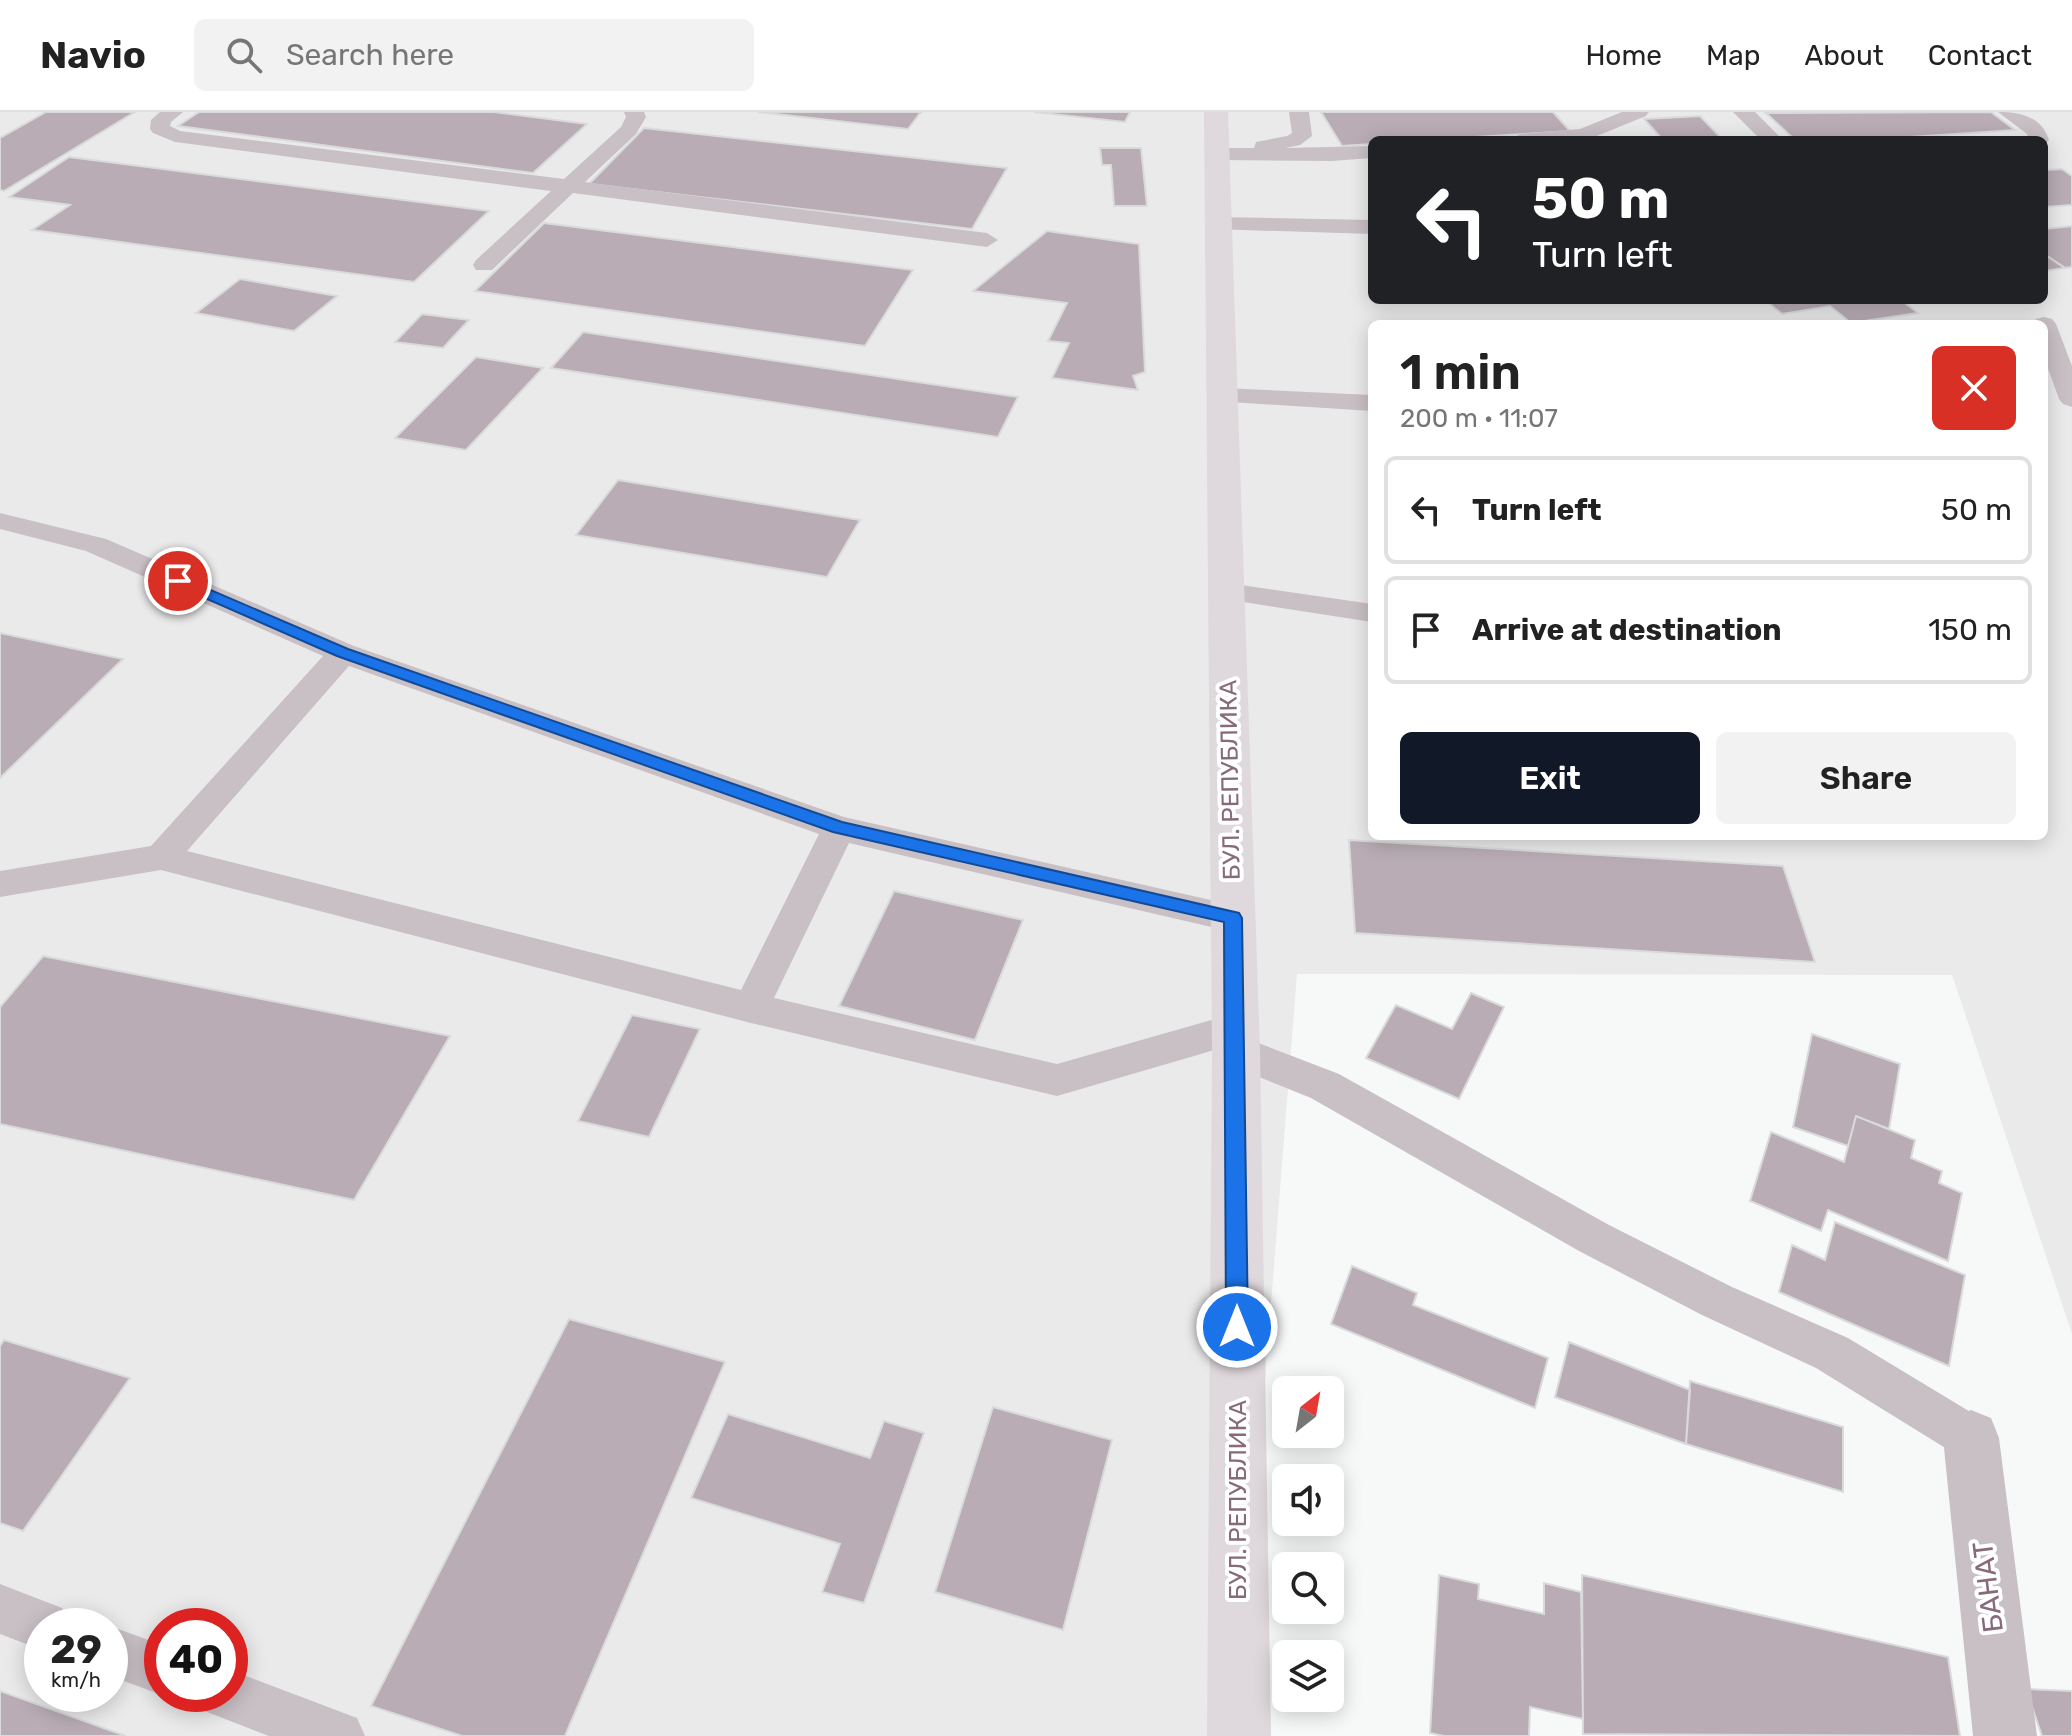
<!DOCTYPE html>
<html lang="en">
<head>
<meta charset="utf-8">
<style>
  :root { --surface:#fff; --page:#f2f2f2; --text:#222; --muted:#767676; --line:#e0e0e0; --accent:#111827 }
  body { margin:0; font-family:Rubik,sans-serif; background:var(--page); color:var(--text); height:100vh; display:flex; flex-direction:column; font-size:30px; white-space:nowrap }
  * { box-sizing:border-box; margin:0 }
  p { font-size:26px; color:var(--muted) }
  .icon { flex:none; width:44px; height:44px; fill:none; stroke:currentColor; stroke-width:2; stroke-linecap:round; stroke-linejoin:round }
  .map { position:relative; flex:1; overflow:hidden }
  .sheet { position:absolute; left:1368px; top:208px; width:680px; height:520px; display:flex; flex-direction:column; background:var(--surface); border-radius:12px; box-shadow:0 4px 20px #0003 }
  .sheet>* { flex:none }
  .hud { position:absolute; left:1368px; top:24px; width:680px; height:168px; border-radius:12px; box-shadow:0 4px 20px #0003; background:#202124; color:#fff; overflow:hidden }
  .needle { width:52px; rotate:31deg }
  .fabs { position:absolute; left:1272px; top:1264px; display:grid; gap:16px }
  .fabs a { display:grid; place-items:center; width:72px; height:72px; border-radius:12px; background:var(--surface); box-shadow:0 4px 20px #0003; font-size:40px }
  .speed { position:absolute; left:24px; top:1496px; display:flex; gap:16px; font-size:40px; font-weight:700; text-align:center }
  .speed>* { display:grid; place-content:center; width:104px; height:104px; border-radius:50%; background:var(--surface); box-shadow:0 4px 20px #0003; line-height:1 }
  .speed small { font-size:20px; font-weight:400 }
  .speed .limit { border:12px solid #d22; background:#fff; color:#111 }
  .pin { position:absolute; display:grid; place-items:center; width:68px; height:68px; color:#fff; margin:-34px; border:4px solid #fff; border-radius:50%; box-shadow:0 2px 8px #0007 }
  .me { position:absolute; width:88px; margin:-44px; rotate:0deg; stroke-linejoin:round; filter:drop-shadow(0 0 6px #0008) }
  .turn { display:flex; align-items:center; gap:28px; height:168px; padding:0 32px; font-size:36px }
  .turn .icon { width:104px; height:104px; stroke-width:2.5 }
  .turn b { display:block; font-size:56px; line-height:68px }
  .round { display:grid; place-items:center; flex:none; width:84px; height:84px; border-radius:12px; background:var(--page) }
  .head { display:flex; align-items:center; justify-content:space-between; height:136px; padding:0 32px }
  h1 { font-size:48px; font-weight:600; line-height:60px }
  .button { display:flex; gap:16px; margin-top:auto; padding:16px 32px }
  .button a { flex:1; height:92px; border-radius:12px; background:var(--accent); color:#fff; font-size:32px; font-weight:600; line-height:92px; text-align:center }
  .button a+a { background:var(--page); color:var(--text) }
  ul { padding:0; list-style:none }
  li { display:flex; align-items:center; gap:24px; height:108px; margin:0 16px 12px; padding:0 16px; border:4px solid var(--line); border-radius:12px }
  li div { flex:1 }
  li b { display:block; font-size:30px }
  li em { font-style:normal }
  header { display:flex; align-items:center; gap:48px; box-sizing:border-box; height:112px; padding:0 40px; background:var(--surface); border-bottom:2px solid var(--line) }
  header strong { font-size:38px }
  nav { display:flex; gap:44px; margin-inline-start:auto; font-size:28px }
  .search { width:560px; height:72px; background:var(--page); display:flex; align-items:center; gap:20px; box-sizing:border-box; padding:0 28px; border-radius:12px; color:var(--muted); font-size:30px }
  .map>svg:first-child { display:block }
  .built { fill:#eaeaeb; fill-rule:evenodd }
  .building { fill:#b9acb4; stroke:#d9dbdb; stroke-width:2 }
  .lines { fill:none; stroke-linecap:round; stroke-linejoin:round }
  .lane { fill:#c9c0c5; fill-rule:evenodd }
  .street { fill:#c9c0c5; fill-rule:evenodd }
  .secondary { fill:#dfd8dc; fill-rule:evenodd }
  .route { fill:#1a73e8; stroke:#114b97; stroke-width:2 }
  .labels { text-anchor:middle; dominant-baseline:central; stroke-width:8; stroke-linejoin:round; paint-order:stroke }
  .street-label { font-size:24px; fill:#876a7b; stroke:#fff }
  .near-street-label { font-size:28px; fill:#876a7b; stroke:#fff }
</style>
</head>
<body>
<header>
<strong>Navio</strong>
<div class="search"><svg class="icon" aria-label="search" viewBox="0 0 24 24"><circle cx="10" cy="10" r="6"/><path d="M15 15l6 6"/></svg>Search here</div>
<nav><a>Home</a><a>Map</a><a>About</a><a>Contact</a></nav>
</header>
<div class="map">
<svg width="2072" height="1624" viewBox="0 0 2072 1624">
  <rect width="100%" height="100%" fill="#f7f9f9"/>
  <!-- built -->
  <path class="built" d="M0,0H2072V1222L1952,863L1297,862L1237,1624H0ZM1372,28H2044V188H1372ZM1372,212H2044V724H1372ZM42,1514H110V1582H42ZM162,1514H230V1582H162Z"/>
  <!-- building -->
  <path class="building" d="M46,0H135L4,79L0,78V26Z
    M199,0H494L587,12L533,61L178,14Z
    M758,0H921L908,17Z
    M1034,0H1130L1125,10Z
    M1321,0H1553L1570,19L1429,28H1372V32L1342,34Z
    M1991,0L2015,18L1866,28H1795L1766,1Z
    M1700,4L1723,28H1663L1644,7Z
    M644,16L1007,56L972,117L589,72Z
    M1100,36H1141L1147,94H1114L1111,53H1102Z
    M69,45L489,99L414,170L32,118L70,93L9,85Z
    M2062,57L2072,64V93L2044,95V58Z
    M544,111L913,158L865,234L475,179Z
    M2072,114V155L2065,156L2044,142V117Z
    M1047,119L1139,132L1145,260L1133,264L1138,278L1052,266L1069,231L1048,229L1067,191L973,179Z
    M2044,142L2065,156L2044,159Z
    M240,167L337,184L294,219L196,201Z
    M1765,188H1901L1918,201L1851,211L1830,194L1782,202Z
    M422,202L469,208L443,236L395,230Z
    M583,220L1018,285L998,325L551,256Z
    M476,245L543,256L466,338L395,326Z
    M618,368L860,408L827,465L576,423Z
    M0,521L123,547L0,666Z
    M1349,728L1783,754L1815,850L1355,821Z
    M894,779L1023,808L975,928L839,894Z
    M43,844L450,924L354,1088L0,1012V895Z
    M1471,881L1504,895L1459,987L1366,946L1396,893L1452,917Z
    M632,903L700,917L649,1025L578,1009Z
    M1812,922L1900,952L1889,1017L1856,1004L1848,1034L1793,1015Z
    M1856,1004L1915,1028L1911,1046L1942,1059L1939,1071L1962,1081L1948,1149L1828,1098L1821,1119L1750,1089L1771,1020L1844,1050Z
    M1835,1110L1965,1163L1949,1254L1779,1180L1792,1133L1825,1148Z
    M1352,1154L1417,1181L1413,1193L1548,1246L1535,1296L1331,1212Z
    M569,1207L725,1250L565,1624H462L371,1594Z
    M4,1228L130,1266L23,1419L0,1411V1234Z
    M1569,1230L1690,1278L1686,1332L1555,1285Z
    M1690,1269L1843,1315V1380L1686,1332Z
    M993,1295L1112,1328L1063,1518L935,1480Z
    M728,1302L870,1346L884,1309L924,1321L864,1491L822,1480L840,1432L691,1386Z
    M1439,1463L1479,1472L1478,1487L1544,1502V1471L1581,1480L1583,1607L1530,1595L1529,1624H1444L1430,1621Z
    M1582,1463L1948,1545L1960,1624L1583,1622Z
    M2026,1577L2072,1579V1624H2042Z
    M0,1579L126,1624H0Z"/>
  <g class="lines">
    <!-- lane -->
    <path class="lane" d="M160,0H183L171,10L170,14L180,19L564,67L621,15L626,5L624,0H644L646,5L636,22L585,70L987,121L998,128L987,135L573,81L492,158H476L473,153L476,148L551,79L175,30L153,21L150,17L151,8Z
      M1289,0H1309L1312,24L1300,33L1285,36L1372,34V46L1331,49L1218,48L1208,42L1218,36H1254L1256,30L1287,24L1292,21Z
      M1622,0H1649L1646,4L1587,28H1510L1520,22L1580,17Z
      M1733,0H1755L1783,28H1761Z
      M1998,0C2020,0 2041,4 2049,28L2044,33V28H2029L2027,22Z
      M1219,105L1372,108V122L1211,117L1208,112L1211,107Z
      M2044,205L2052,207L2056,212L2072,254V295L2063,292L2059,287L2044,245V212H2032L2036,207Z
      M1223,276L1372,283V299L1214,289L1210,284L1214,279Z
      M0,401L106,427L354,534L844,705L1246,796L1251,806L1246,816L1233,820L849,731L774,886L1057,952L1236,901L1249,905L1255,916L1248,927L1339,962L1609,1113L1732,1175L1848,1226L1987,1310L1994,1326L1987,1342L1971,1349L1955,1342L1816,1256L1702,1203L1579,1139L1311,986L1222,950L1218,937L1057,984L751,911L161,758L0,785V759L151,734L323,544L86,439L0,417ZM349,554L819,722L741,878L187,739Z
      M1227,471L1372,492V510L1217,486L1212,480L1217,474Z
      M0,1472L62,1496L69,1514H42V1538L0,1522Z
      M109,1514H110L162,1533V1582H165L162,1583L110,1564Z
      M230,1558L357,1606L365,1624H269L207,1600L199,1582H230Z"/>
    <!-- street -->
    <path class="street" d="M1971,1298L1991,1306L1999,1326L2037,1624H1973L1943,1326L1951,1306Z"/>
    <!-- secondary -->
    <path class="secondary" d="M1204,0H1228L1260,939L1271,1624H1207L1212,939Z"/>
  </g>
  <!-- route -->
  <path class="route" d="M178,464L348,537L842,710L1239,801L1242,806L1248,1215L1245,1222L1237,1225L1229,1222L1226,1215L1224,810L833,720L337,544L173,472V465Z"/>
  <g class="labels">
    <!-- street labels -->
    <g class="street-label">
      <text transform="translate(1230 668) rotate(-91)">БУЛ. РЕПУБЛИКА</text>
      <text transform="translate(1238 1388) rotate(-90)">БУЛ. РЕПУБЛИКА</text>
    </g>
    <!-- near-street labels -->
    <g class="near-street-label">
      <text transform="translate(1988 1475) rotate(-97)">БАНАТ</text>
    </g>
  </g>
</svg>
<div class="fabs">
<a><svg class="needle" viewBox="-14 -14 28 28"><path d="M0-13l5 13h-10z" fill="#e53935"/><path d="M0 13l5-13h-10z" fill="#767676"/></svg></a>
<a><svg class="icon" aria-label="sound" viewBox="0 0 24 24"><path d="M4 9h4l5-4v14l-5-4H4zM17 9q2 3 0 6"/></svg></a>
<a><svg class="icon" aria-label="search" viewBox="0 0 24 24"><circle cx="10" cy="10" r="6"/><path d="M15 15l6 6"/></svg></a>
<a><svg class="icon" aria-label="layers" viewBox="0 0 24 24"><path d="M12 4l9 5-9 5-9-5zM3 14l9 5 9-5"/></svg></a>
</div>
<div class="speed"><div>29<small>km/h</small></div><div class="limit">40</div></div>
<div class="pin" style="left:178px;top:469px;background:#d93025"><svg class="icon" aria-label="arrive" viewBox="0 0 24 24"><path d="M6 21V4h12l-3 4 3 4H6"/></svg></div>
<svg class="me" style="left:1237px;top:1215px" viewBox="-20 -20 40 40"><circle r="17" fill="#1a73e8" stroke="#fff" stroke-width="3"/><path d="M0-11L8 9 0 5-8 9z" fill="#fff"/></svg>
<div class="hud">
<div class="turn"><svg class="icon" aria-label="left" viewBox="0 0 24 24"><path d="M17 20v-9H6M10 6l-5 5 5 5"/></svg><div><b>50 m</b>Turn left</div></div>
</div>
<section class="sheet">
<div class="head"><div><h1>1 min</h1><p>200 m · 11:07</p></div><a class="round" style="background:#d93025;color:#fff"><svg class="icon" aria-label="close" viewBox="0 0 24 24"><path d="M6 6l12 12M18 6L6 18"/></svg></a></div>
<ul>
<li><svg class="icon" aria-label="left" viewBox="0 0 24 24"><path d="M17 20v-9H6M10 6l-5 5 5 5"/></svg><div><b>Turn left</b></div><em>50 m</em></li>
<li><svg class="icon" aria-label="arrive" viewBox="0 0 24 24"><path d="M6 21V4h12l-3 4 3 4H6"/></svg><div><b>Arrive at destination</b></div><em>150 m</em></li>
</ul>
<div class="button"><a>Exit</a><a>Share</a></div>
</section>
</div>
</body>
</html>
